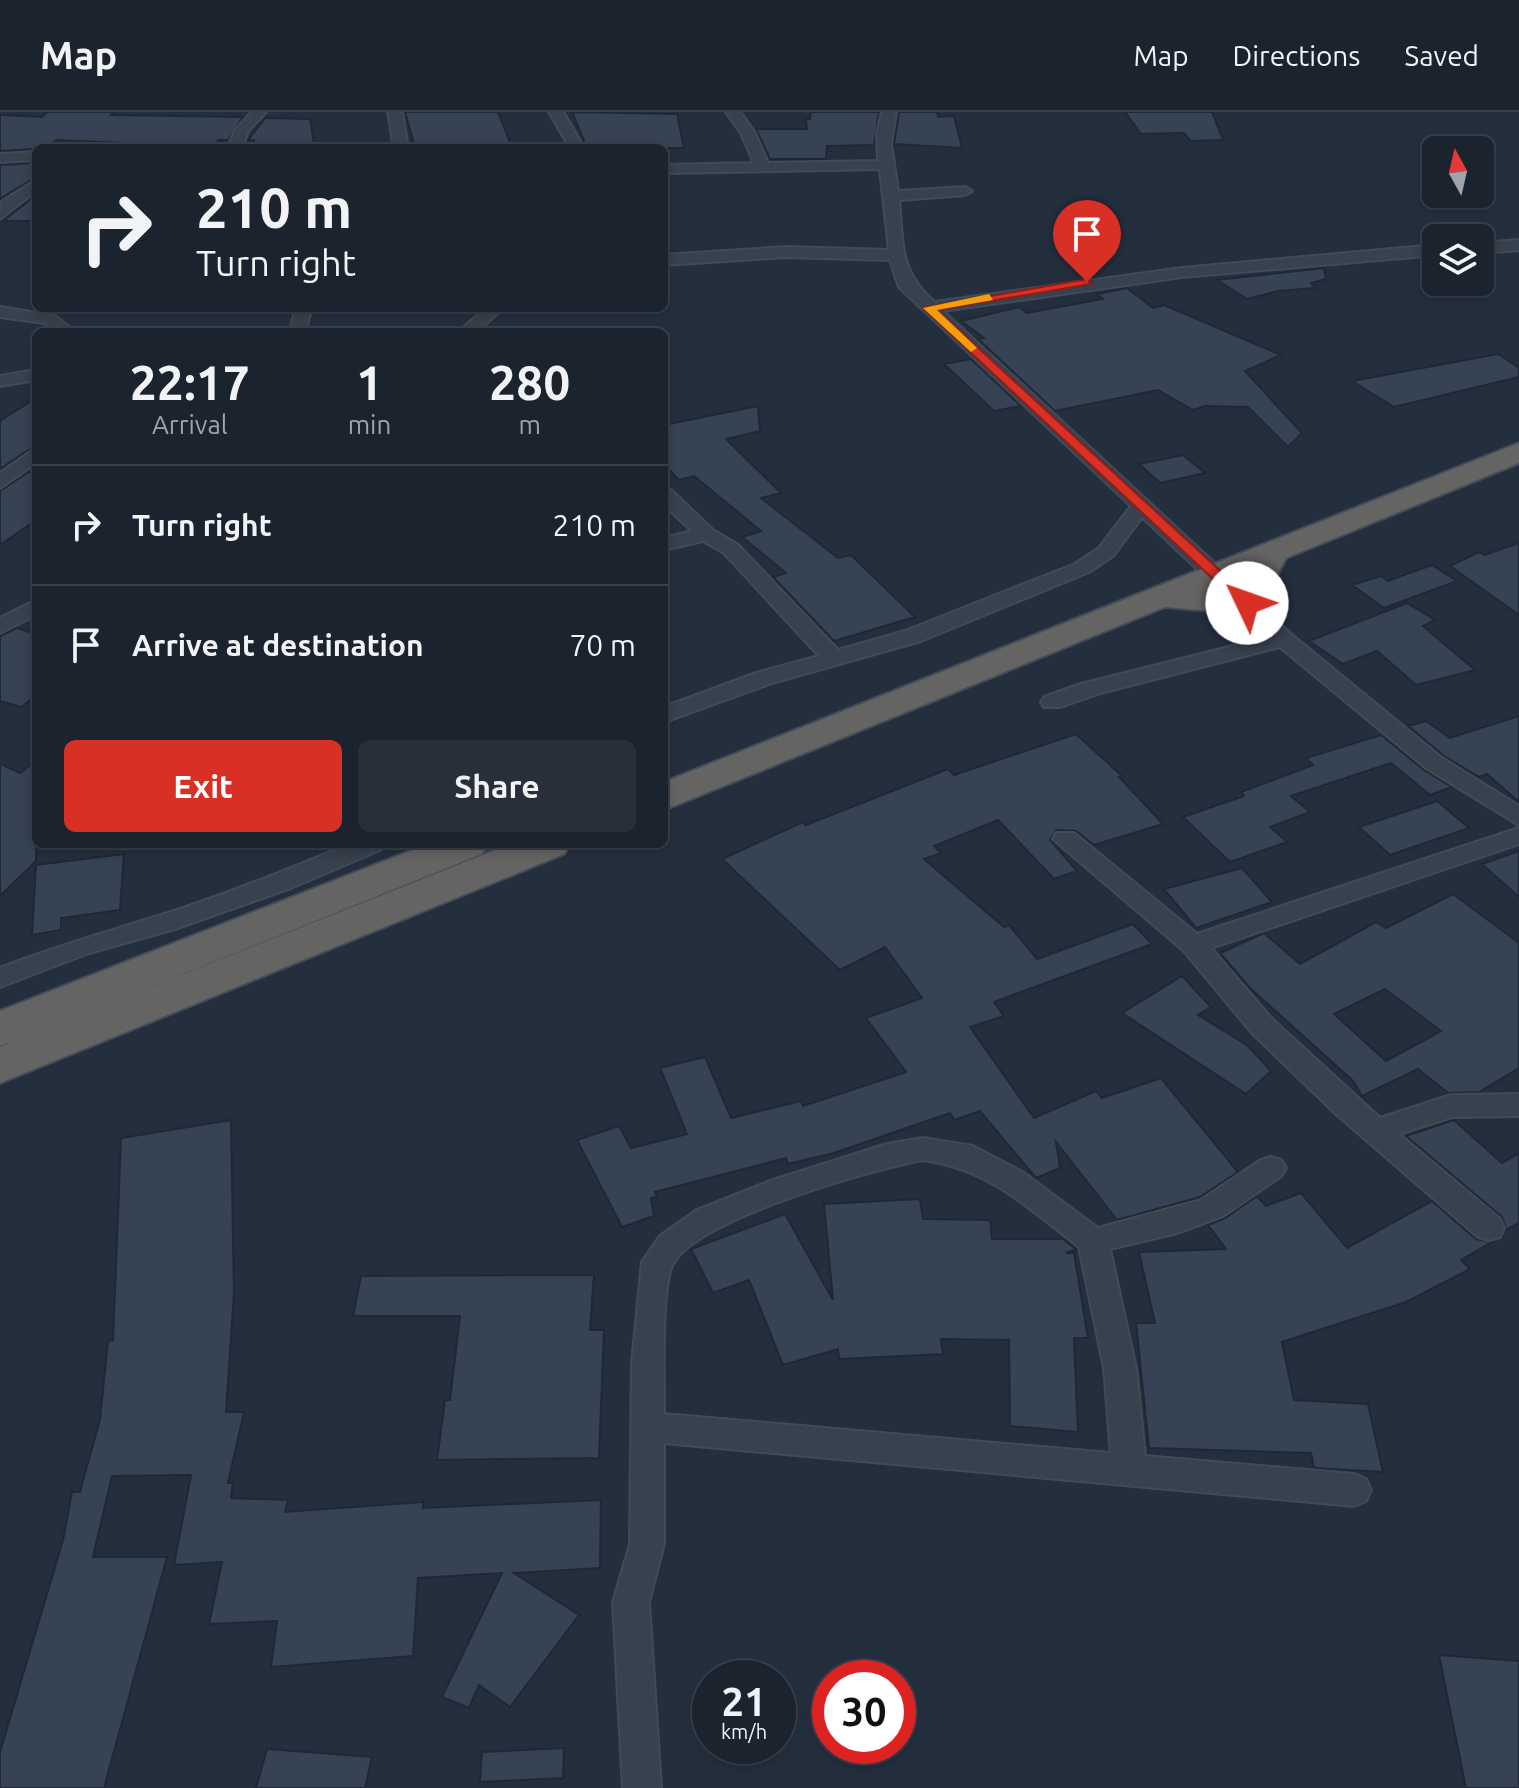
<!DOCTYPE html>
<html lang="en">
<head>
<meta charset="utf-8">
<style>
  :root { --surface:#1b232e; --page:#282f3a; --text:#f1f3f6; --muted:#a0a4aa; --line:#39404a; --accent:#d93025 }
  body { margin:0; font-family:Ubuntu,sans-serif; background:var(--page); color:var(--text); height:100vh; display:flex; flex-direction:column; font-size:30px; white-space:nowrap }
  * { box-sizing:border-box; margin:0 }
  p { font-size:26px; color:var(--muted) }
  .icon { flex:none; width:44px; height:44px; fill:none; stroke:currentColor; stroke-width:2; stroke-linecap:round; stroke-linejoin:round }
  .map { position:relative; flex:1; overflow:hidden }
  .side { position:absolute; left:32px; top:216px; width:636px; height:520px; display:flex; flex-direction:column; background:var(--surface); border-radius:12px; box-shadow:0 4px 12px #0003,0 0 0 2px var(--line) }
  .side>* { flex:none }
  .guide { position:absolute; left:32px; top:32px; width:636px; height:168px; border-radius:12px; box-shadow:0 4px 12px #0003,0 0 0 2px var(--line); background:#1b232e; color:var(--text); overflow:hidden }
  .needle { width:52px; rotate:352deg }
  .buttons { position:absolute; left:1422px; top:24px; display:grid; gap:16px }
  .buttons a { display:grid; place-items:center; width:72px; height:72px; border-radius:12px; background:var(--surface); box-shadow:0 4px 12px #0003,0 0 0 2px var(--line); font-size:40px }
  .speed { position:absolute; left:692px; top:1548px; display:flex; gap:16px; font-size:40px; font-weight:700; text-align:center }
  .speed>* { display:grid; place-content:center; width:104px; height:104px; border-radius:50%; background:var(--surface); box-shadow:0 4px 12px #0003,0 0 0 2px var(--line); line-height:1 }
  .speed small { font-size:20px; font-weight:400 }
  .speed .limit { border:12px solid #d22; background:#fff; color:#111 }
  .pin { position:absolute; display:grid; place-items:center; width:68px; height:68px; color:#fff; margin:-82px -34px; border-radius:50% 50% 50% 0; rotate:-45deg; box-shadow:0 0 8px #0007 }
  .pin .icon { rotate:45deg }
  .me { position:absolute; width:88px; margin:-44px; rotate:312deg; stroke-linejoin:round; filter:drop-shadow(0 0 6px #0008) }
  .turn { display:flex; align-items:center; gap:28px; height:168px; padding:0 32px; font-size:36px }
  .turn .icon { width:104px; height:104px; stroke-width:2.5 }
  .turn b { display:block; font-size:56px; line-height:68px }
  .eta { display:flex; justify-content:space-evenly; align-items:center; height:136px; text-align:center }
  .eta b { font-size:48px; font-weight:700; line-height:56px }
  .button { display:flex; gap:16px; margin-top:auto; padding:16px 32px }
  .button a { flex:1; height:92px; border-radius:12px; background:var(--accent); color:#fff; font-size:32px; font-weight:700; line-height:92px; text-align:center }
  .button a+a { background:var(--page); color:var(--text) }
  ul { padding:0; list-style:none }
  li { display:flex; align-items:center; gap:24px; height:120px; padding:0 32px; border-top:2px solid var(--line) }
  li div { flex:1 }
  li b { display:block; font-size:30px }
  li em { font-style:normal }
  header { display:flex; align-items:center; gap:48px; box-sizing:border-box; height:112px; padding:0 40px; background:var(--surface); border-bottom:2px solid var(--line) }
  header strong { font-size:38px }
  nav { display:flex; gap:44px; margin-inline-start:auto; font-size:28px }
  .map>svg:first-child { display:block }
  .building { fill:#364354; stroke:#1f2835; stroke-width:2; fill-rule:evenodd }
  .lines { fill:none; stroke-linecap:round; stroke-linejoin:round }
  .minor-casing { stroke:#414a57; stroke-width:4 }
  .trunk-casing { stroke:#434c59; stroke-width:4 }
  .minor { fill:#38414e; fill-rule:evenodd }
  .trunk { fill:#656462; fill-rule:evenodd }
  .route { fill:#d93025; stroke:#8d1f18; stroke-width:2 }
  .slow { fill:#f59e0b }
</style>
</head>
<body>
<header>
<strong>Map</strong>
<nav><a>Map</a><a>Directions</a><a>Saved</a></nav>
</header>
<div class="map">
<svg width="1519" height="1676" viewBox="0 0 1519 1676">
  <rect width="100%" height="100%" fill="#242f3e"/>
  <!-- building -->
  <path class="building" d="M47,0H114L111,3L243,5L228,28H218L214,36H119L123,31L56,28L50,36L0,39V3L42,5Z
    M405,0H498L512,36H483L482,33L415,36Z
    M572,0L677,2L684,36H587Z
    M811,0H879L874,33L827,34L826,47H770L756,17H807L806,7H810Z
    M899,0H937L938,5L954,4L962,36L894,32Z
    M1125,0H1212L1223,28L1191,29L1184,21L1141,22Z
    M265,6L310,7L314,32L255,36L254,28H248Z
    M36,51V65L0,87V53Z
    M36,83V109H3Z
    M1324,156L1326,167L1311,171L1316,176L1278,179L1247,187L1217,168Z
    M1127,176L1153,196L1164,193L1281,243L1245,259L1302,321L1288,335L1248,295L1204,294L1193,298L1158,278L1055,299L978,227L984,226L961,209L1019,195L1027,201L1103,187L1097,182Z
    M1498,242L1519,256V265L1394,295L1352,269Z
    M971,247L1021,294L994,299L944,252Z
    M36,286V333L0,357V309Z
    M758,294L760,319L726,327L781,381L761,386L838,446L851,443L915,505L834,529L773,465L786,461L742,425L761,419L694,364L679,368L664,352V313Z
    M1183,343L1205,361L1160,371L1139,352Z
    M36,355V408L0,433V379Z
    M1519,431V503L1450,454L1479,440L1485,443Z
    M1432,453L1457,469L1384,496L1352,473L1381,464L1388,469Z
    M1407,491L1435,508L1423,514L1475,558L1416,573L1377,539L1343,552L1309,529Z
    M17,516L36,522V583L22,595L0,589V524Z
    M1519,604V690L1487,662L1479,665L1444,644L1408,614L1426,609L1450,626Z
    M1076,622L1122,664L1119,665L1163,712L1094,733L1076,719L1056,718L1050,728L1077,759L1054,767L998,708L934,734L941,741L924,747L1004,815L1009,813L1037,847L1133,812L1152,832L994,890L1004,904L970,915L1034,1006L1096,979L1102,986L1161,966L1238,1060L1200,1085L1117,1108L1056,1030L1060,1056L1036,1066L980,999L954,1008L950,1001L834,1041L788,1052L786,1046L655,1080L657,1085L651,1086L654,1104L622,1115L577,1028L619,1014L631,1036L687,1022L660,956L705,945L731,1006L801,989L803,994L906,960L866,906L922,886L885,835L840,858L722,747L803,710L806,713L948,657L954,663Z
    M1381,623L1424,658L1452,675L1430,683L1391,651L1291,684L1310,700L1270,715L1287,730L1230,750L1183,705L1244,684L1241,680L1313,653L1306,646Z
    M36,648V749L0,784V652L20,661Z
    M1437,689L1469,716L1390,743L1359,715Z
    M1519,739V785L1482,752Z
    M124,742L120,798L61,806V818L32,823L36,753Z
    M1242,756L1272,790L1196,816L1164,777Z
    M1453,782L1519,831V956L1479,980L1448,981L1418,957L1362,984L1353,969L1250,876L1220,841L1264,821L1300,852L1376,810L1386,816ZM1385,877L1441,919L1386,949L1334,902Z
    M1182,864L1211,895L1198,903L1247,933L1271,959L1246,982L1122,901Z
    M231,1008L234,1181L226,1300H244L228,1371H233L231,1386L288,1388L285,1400L423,1390V1396L601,1388L600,1456L514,1461L579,1503L510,1595L479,1573L469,1596L442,1585L502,1461L418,1466L413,1544L271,1555L277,1509L209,1512L222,1450L174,1453L191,1363L112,1364L93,1445H167L104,1676H0V1640L63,1428L72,1380H80L100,1307L108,1229L113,1228L121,1026Z
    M1454,1008L1502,1051L1519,1041V1111L1506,1118L1502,1105L1406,1024Z
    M1301,1081L1347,1136L1432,1089L1476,1127L1492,1130L1461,1148L1470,1157L1406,1190L1282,1230L1294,1288L1368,1292L1383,1360L1314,1356L1311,1341L1149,1336L1136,1211H1155L1139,1140L1226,1137L1208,1113L1225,1106L1257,1084L1266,1094Z
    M920,1087L923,1107L990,1108L992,1127H1063L1076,1137L1066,1141H1074L1088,1226H1074L1078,1320L1010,1314L1009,1228L941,1227L943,1242L839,1247L838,1237L783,1253L749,1168L713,1181L691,1137L785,1102L833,1188L824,1092Z
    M594,1163L590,1218H604L599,1346L437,1348L445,1288H450L460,1204H353L361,1164Z
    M1439,1543L1519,1549V1676H1466Z
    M564,1636L563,1666L480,1670L482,1640Z
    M267,1637L372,1645L365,1676H256Z"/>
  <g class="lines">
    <!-- minor casing -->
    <g class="minor-casing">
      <path id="minor" d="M252,0H266L248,19L242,36H228L235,18Z
        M388,0H402L408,36H394Z
        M549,0H563L584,36H570Z
        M726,0H740L755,21L768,51L878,49L877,21L882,0H896L891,32L898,79L965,75L972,79L965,83L899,88C903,133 899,158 934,190L1182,156L1436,133V143L1182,165L943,199L1292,523L1442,646L1519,694V713L1426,656L1280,535L1097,582L1060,595H1044L1041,590L1044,585L1081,572L1269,525L1142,405L1113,444L1089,460L921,529L772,571L664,610V595L756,561L819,544L724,441L703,429L664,438V426L692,419L664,393V376L671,378L713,418L738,433L838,538L905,519L1075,452L1099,436L1131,394L899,175L890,148L786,145L664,153V143L786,135L889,138L880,57L664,61V53L754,51L741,21Z
        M36,40V48L0,50V42Z
        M36,68V79L0,107L1,90Z
        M1519,128V138L1480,141V131Z
        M0,195L55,204L76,220H57L44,211L0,205Z
        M296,196H312L305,220H289Z
        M486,196H504L476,220H458Z
        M36,258V268L0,274V264Z
        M36,336V351L0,376V361Z
        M36,488V503L0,521V506Z
        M1519,716V732L1211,836L1272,907L1380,1006L1451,983L1519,982V1004L1452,1005L1399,1022L1500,1107L1504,1116L1500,1125L1489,1128L1478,1125L1335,1001L1252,921L1184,839L1053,727L1056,721H1074L1197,822Z
        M349,732H383L380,738L291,776L175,817L89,841L0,875V856C53,835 104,821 158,804C223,784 287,758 349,732Z
        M923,1026L973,1034L1024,1061L1098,1116L1201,1088L1261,1048L1271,1045L1281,1048L1286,1056L1281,1064L1223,1104L1177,1121L1110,1137L1136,1256L1145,1344L1354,1362L1366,1367L1371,1378L1366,1389L1354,1394L664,1331V1432L649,1490L661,1676H623L613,1490L630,1432L632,1251L642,1150L660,1124L697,1098L770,1069L887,1032ZM923,1048C990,1057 1028,1096 1079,1135L1104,1256L1111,1341L664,1302C664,1271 661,1180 672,1154C692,1108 873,1057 923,1048Z"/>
    </g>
    <!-- trunk casing -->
    <g class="trunk-casing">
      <path id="trunk" d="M1519,331V351L1286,446L1259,498L1247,502L1165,495L664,698V670ZM1243,464L1235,480L1208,478Z
        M428,732H488L482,742L61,911L510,732H570L564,742L0,971V935L14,929L0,934V899Z"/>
    </g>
    <!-- minor -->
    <use href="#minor" class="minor"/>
    <!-- trunk -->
    <use href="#trunk" class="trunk"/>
  </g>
  <!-- route -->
  <path class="route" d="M1087,167L1091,172L937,198L1252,488V494H1242L923,196Z"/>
  <!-- slow -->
  <path class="slow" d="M989,182L993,188L937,198L975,234L977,236L971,240L923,196Z"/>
</svg>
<div class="buttons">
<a><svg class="needle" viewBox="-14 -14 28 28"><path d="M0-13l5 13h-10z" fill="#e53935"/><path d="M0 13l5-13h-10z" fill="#a0a4aa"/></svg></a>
<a><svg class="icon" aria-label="layers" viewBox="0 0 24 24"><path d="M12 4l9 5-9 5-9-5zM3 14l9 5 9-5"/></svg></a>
</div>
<div class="speed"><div>21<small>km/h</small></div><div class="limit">30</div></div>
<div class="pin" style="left:1087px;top:170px;background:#d93025"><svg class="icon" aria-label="arrive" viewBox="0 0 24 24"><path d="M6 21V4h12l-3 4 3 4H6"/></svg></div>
<svg class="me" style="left:1247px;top:491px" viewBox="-20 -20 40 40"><circle r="19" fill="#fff"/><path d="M0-13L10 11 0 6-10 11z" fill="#d93025"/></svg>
<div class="guide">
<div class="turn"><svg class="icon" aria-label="right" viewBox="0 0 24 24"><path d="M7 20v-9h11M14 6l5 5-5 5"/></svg><div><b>210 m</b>Turn right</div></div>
</div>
<section class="side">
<div class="eta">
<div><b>22:17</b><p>Arrival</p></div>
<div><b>1</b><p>min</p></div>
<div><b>280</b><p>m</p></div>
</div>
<ul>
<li><svg class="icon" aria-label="right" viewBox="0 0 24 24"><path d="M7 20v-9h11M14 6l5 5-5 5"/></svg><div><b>Turn right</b></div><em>210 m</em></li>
<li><svg class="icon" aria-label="arrive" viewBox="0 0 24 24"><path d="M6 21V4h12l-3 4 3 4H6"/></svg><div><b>Arrive at destination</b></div><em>70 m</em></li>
</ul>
<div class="button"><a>Exit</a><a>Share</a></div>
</section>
</div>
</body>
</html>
